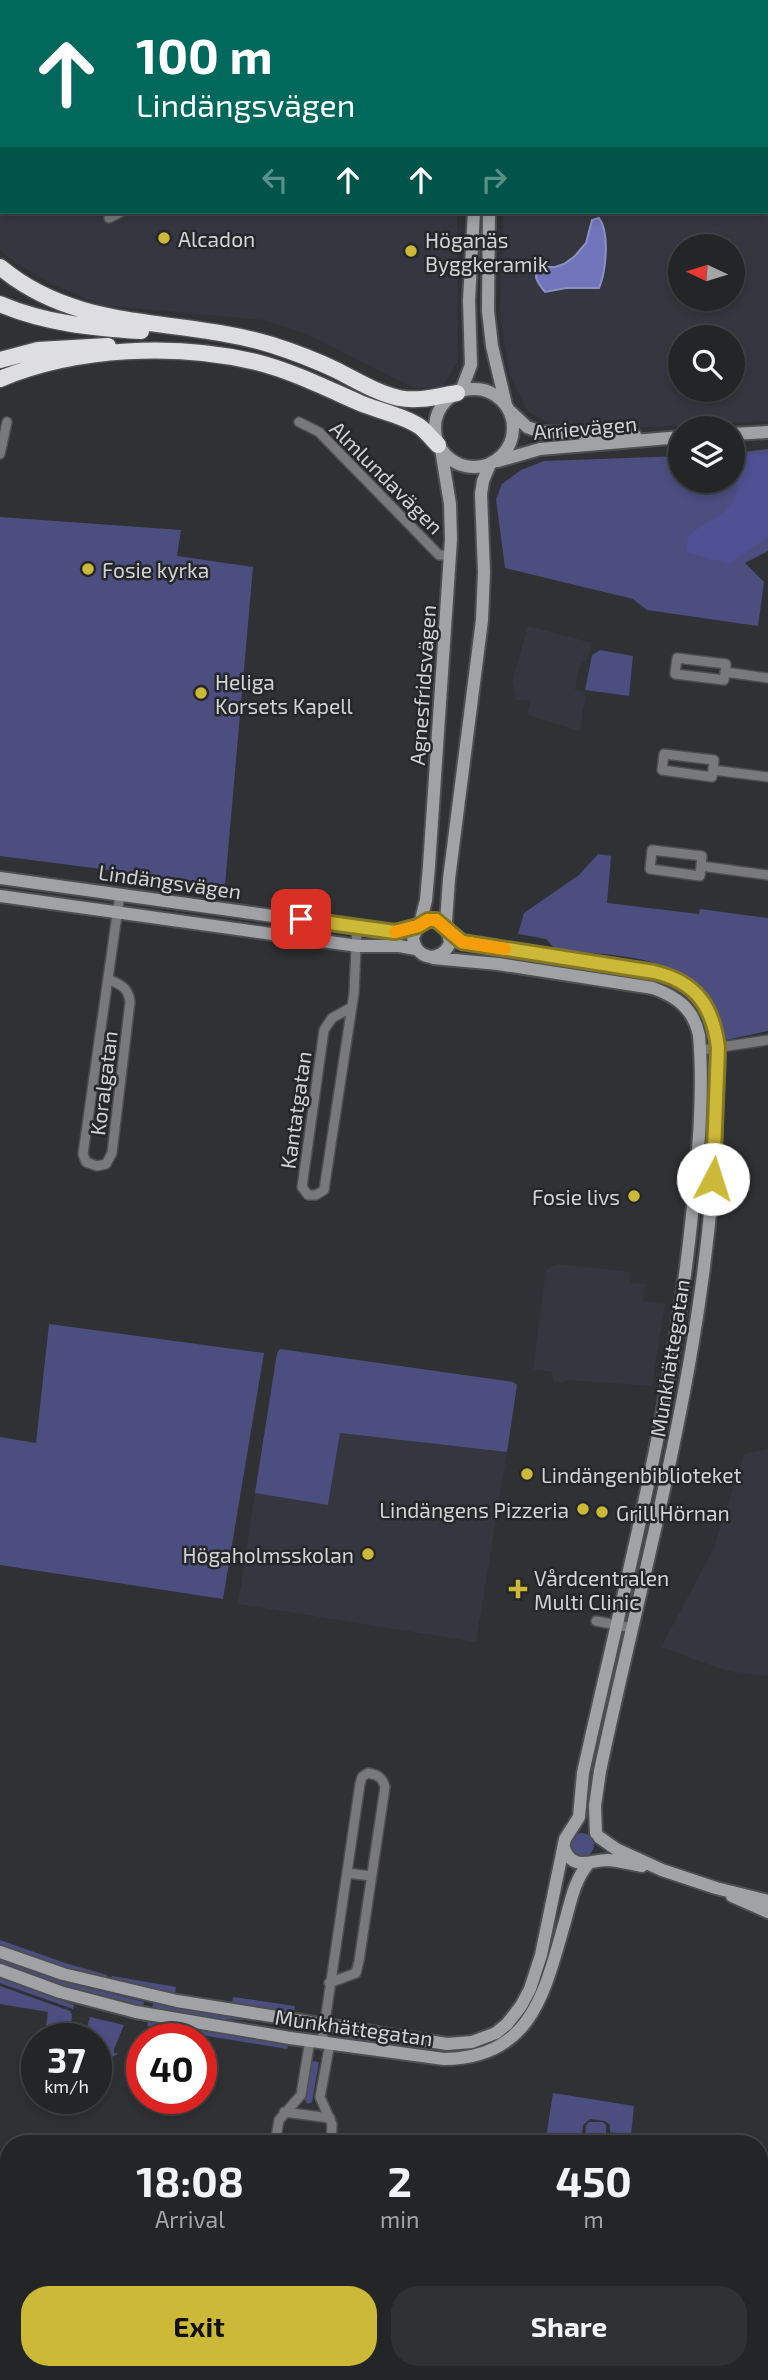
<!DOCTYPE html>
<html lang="en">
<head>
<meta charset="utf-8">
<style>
  :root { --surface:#242527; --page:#303133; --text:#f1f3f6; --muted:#a3a5a7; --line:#414244; --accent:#cdb938 }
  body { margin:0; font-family:"Exo 2",sans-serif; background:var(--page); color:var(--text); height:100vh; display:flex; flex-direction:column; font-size:26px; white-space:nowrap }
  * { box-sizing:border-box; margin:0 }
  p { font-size:23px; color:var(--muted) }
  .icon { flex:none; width:38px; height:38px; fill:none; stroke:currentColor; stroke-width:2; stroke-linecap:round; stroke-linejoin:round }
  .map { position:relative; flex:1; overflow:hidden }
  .sheet { position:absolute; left:0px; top:2135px; width:768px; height:245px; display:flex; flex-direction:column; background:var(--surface); border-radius:28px 28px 0 0; box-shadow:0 4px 10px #0003,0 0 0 2px var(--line) }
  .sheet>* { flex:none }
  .hud { position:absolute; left:0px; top:0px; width:768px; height:214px; box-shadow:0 4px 10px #0003,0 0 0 2px var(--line); background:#00695c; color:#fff; overflow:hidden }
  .needle { width:46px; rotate:274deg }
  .tools { position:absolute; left:668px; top:234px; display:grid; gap:14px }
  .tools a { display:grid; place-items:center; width:77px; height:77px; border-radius:50%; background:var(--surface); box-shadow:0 4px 10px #0003,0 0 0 2px var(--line); font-size:35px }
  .speed { position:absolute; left:21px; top:2023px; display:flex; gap:14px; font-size:35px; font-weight:700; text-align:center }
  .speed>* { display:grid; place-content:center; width:91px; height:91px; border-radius:50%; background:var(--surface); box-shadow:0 4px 10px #0003,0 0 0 2px var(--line); line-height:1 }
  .speed small { font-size:18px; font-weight:400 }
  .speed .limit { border:10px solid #d22; background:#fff; color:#111 }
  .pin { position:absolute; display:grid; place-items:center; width:60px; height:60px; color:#fff; margin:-30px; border-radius:14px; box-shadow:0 4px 10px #0006 }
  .me { position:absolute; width:77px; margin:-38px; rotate:5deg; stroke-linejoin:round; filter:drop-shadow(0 0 5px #0008) }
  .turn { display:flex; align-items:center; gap:24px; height:147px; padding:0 21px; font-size:32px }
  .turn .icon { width:91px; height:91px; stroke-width:2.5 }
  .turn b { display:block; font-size:49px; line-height:60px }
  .lanes { display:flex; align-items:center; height:66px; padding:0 21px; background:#0003; justify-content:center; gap:35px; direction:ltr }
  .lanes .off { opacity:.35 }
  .eta { display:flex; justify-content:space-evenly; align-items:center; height:119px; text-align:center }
  .eta b { font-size:42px; font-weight:700; line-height:49px }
  .action { display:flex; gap:14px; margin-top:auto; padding:14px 21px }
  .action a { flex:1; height:80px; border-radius:28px; background:var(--accent); color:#111; font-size:28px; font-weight:700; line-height:80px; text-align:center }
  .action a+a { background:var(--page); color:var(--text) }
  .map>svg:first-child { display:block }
  .built { fill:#353640; fill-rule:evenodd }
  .green { fill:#4c4e80 }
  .forest { fill:#4e5093 }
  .water { fill:#7074ba; stroke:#8d90c2; stroke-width:2 }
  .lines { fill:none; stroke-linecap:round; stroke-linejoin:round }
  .street-casing { stroke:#4d4e51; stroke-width:12 }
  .secondary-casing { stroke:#4d4e51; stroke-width:16 }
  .highway-casing { stroke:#4d4e51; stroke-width:19 }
  .street { stroke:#79797b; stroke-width:9 }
  .secondary { stroke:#a1a2a5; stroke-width:12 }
  .highway { stroke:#dddde2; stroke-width:16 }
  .rail { stroke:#818285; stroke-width:2.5; stroke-dasharray:3.5 7; stroke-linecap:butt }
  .route-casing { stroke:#857824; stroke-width:18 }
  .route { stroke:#cdb938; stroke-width:12 }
  .slow { stroke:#f59e0b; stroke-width:12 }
  .poi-dot { fill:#cdb938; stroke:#26272a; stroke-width:2.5 }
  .labels { text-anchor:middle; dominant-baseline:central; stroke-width:5; stroke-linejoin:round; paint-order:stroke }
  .poi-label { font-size:21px; fill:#d2d3d5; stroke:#26272a; text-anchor:start }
  .street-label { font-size:21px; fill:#d2d3d5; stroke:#26272a }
</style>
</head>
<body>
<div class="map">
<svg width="768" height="2380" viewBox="0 0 768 2380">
  <rect width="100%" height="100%" fill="#303134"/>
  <!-- built -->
  <path class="built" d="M0,0H273V2H2V212H457L458,362L442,387L414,388L307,334L263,320L102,305L53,285L8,258L0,249Z
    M387,0H768V421L631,428L552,425L527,411L509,373L500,315L503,212H766V2H366ZM681,247H733V299H681ZM681,338H733V390H681Z
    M528,626L592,643L588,659L579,666L575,690L586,692L580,731L527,715L531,701L516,700L512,682Z
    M558,1264L631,1272L630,1283L645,1284L643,1301L665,1304L652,1386L569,1380L560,1383L553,1381L552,1372L533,1369L546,1270Z
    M340,1433L507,1452L476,1642L238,1604L255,1493L328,1505Z
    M768,1449V1676L727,1671L661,1647L713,1550L744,1454Z"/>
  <!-- green -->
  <path class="green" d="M768,449V551L745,563L764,582L758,626L647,610L633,599L505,568L496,499L502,484L521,470L544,461L681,456V481H733V453Z
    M0,517L181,530L177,556L253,567L225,885L0,856Z
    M600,650L633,656L629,696L585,690L592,655Z
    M598,854L611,856L607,903L699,914L700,909L768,918V1031L726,1040C722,1028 720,1015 714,1004C686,953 606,956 555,949L546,939L518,934L524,913L579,875Z
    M49,1324L264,1353L223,1599L0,1565V1437L36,1443Z
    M280,1349L513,1382L517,1385L507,1452L340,1433L328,1505L255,1493L277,1353Z
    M570 1845a12 12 0 1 1 24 0a12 12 0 1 1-24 0Z
    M0,1940L65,1963L107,1975L106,1981L0,1945Z
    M0,1958L76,1985L144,2002L143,2008L60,1987L0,1965Z
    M112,1976L176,1987L175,1994L111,1981Z
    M0,1978L74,2005L73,2009L0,1983Z
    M0,1986L70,2011L72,2015L70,2039H44L48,2012L0,2004Z
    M233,1997L295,2006L294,2013L232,2003Z
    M153,2003L243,2018V2020L205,2018L152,2010Z
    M90,2017L124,2025L114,2049V2053H119L126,2046C118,2056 108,2059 96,2063V2039H73L74,2029L77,2027L87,2028Z
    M148,2022L283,2043L289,2044L287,2049L147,2026Z
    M511,2026L514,2029L490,2046L450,2054L345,2040L346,2034L455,2050L478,2045Z
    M310,2061L319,2062L312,2102L308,2104L305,2101Z
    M553,2093L634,2106L631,2135L610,2132V2125L605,2121L590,2119L583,2125L581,2144H545Z
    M589,2122H603L606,2125V2144H585L586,2126Z
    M33,2371H126L125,2380H32Z
    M436,2371H489L486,2380H428L430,2373Z"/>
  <!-- forest -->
  <path class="forest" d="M768,454V537L729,564L687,552L686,539C698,525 715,521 727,509C739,498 740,475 741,461L747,455Z"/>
  <!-- water -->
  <path class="water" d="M599,218C610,232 606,272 599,288H566L545,292C538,283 533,278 538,267H555L564,264L575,256L586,243L592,220Z"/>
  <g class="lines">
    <!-- street casing -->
    <g class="street-casing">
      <path id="street" d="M766,191H768
        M109,218L121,212
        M299,422L319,432L439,555H450
        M0,454L7,422
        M677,658L726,664L724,680L675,674Z
        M725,672L768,678
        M664,754L714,760L712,777L662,770Z
        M713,770L768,777
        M652,850L702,856L700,876L650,869Z
        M701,866L768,875
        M108,979C121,985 128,987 130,1002L112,1153L106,1164L97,1166L86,1162L83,1154C95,1067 108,981 120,894
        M352,1007L332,1018L324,1030L302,1187L308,1195H316L324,1190L354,993L357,927
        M701,1050L768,1040
        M596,1621L632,1628
        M347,1873L371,1876
        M322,2042L360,1784L362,1777L368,1773C378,1775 382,1777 385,1787L359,1961L356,1973L329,1983
        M330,2043L320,2097L332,2124L331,2144
        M284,2112L330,2118
        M275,2144L279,2120L301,2095L310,2040
        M654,2372L716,2380"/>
    </g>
    <!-- secondary casing -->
    <g class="secondary-casing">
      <path id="secondary" d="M486,2L487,0
        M502,2V0
        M489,212L488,311L492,346L506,405
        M435 428a39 39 0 1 1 78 0a39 39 0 1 1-78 0Z
        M461,391L471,365L469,300L474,212
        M510,411L527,427L541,432L635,435
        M733,434L768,432
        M498,461L540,449L681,437
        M0,878L388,932L401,931L418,926
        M0,896L358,946H399L416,949
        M420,924L426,900L429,866L451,539L450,504L441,449
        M447,928C439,919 430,918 420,924L413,937C415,960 441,964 450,943L446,922L449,879L482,620L484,572L481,494L483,481L490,464
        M448,931L462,942L472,944L665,975C685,983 703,995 711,1016C724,1045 717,1084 716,1115C711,1338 646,1554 600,1771L595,1806L596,1833
        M599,1837L616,1849L662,1870L716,1888L768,1901
        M564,1848C573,1872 590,1860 608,1860C620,1861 631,1864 642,1866
        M732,1896L768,1912
        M0,1952L63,1974L177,2001L447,2044L472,2042L496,2033L507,2024L521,2006L530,1989L541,1955L565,1839L579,1817L583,1773C624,1587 673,1404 692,1215C698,1156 704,1094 699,1035C693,1008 677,997 653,988L498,964L433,958
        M0,1970L60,1992L136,2012L290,2038L444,2059C534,2058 545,1989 566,1918C571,1899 575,1880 588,1864"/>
    </g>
    <!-- highway casing -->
    <g class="highway-casing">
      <path id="highway" d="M0,267C80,334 178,316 272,345C294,352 315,360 336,370C356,380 377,393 399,398C419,402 438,396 457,393
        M0,304C45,323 92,328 141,331
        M0,360L38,350L108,346
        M0,379C77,347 176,343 256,362C292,371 326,388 360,403C379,411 402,415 419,426C426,431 432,439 438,445"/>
    </g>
    <!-- street -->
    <use href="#street" class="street"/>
    <!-- secondary -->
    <use href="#secondary" class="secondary"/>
    <!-- highway -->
    <use href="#highway" class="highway"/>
    <!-- rail -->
    <path class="rail" d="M426,2L457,0
      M561,2L609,0
      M766,5H768
      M0,36H2"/>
  </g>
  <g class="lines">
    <!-- route casing -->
    <g class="route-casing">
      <path id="route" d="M301,919L395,932L418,926L428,920H436L462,942L654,972C697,982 713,1007 718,1048L713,1179"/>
    </g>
    <!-- route -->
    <use href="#route" class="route"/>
    <!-- slow -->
    <path class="slow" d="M395,932L418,926L428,920H436L462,942L505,949"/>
  </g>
  <!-- markers -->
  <g class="poi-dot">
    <circle cx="164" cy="238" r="7"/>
    <circle cx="411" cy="251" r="7"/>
    <circle cx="88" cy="569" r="7"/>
    <circle cx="201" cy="693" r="7"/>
    <circle cx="634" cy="1196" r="7"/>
    <circle cx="527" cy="1474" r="7"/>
    <circle cx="583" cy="1509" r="7"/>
    <circle cx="602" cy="1512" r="7"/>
    <circle cx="368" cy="1554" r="7"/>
    <path d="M514.5 1578.5h7v7h7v7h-7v7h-7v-7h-7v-7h7z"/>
  </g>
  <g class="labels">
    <!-- poi labels -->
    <g class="poi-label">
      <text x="178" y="238">Alcadon</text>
      <text x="425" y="239">Höganäs<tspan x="425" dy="24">Byggkeramik</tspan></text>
      <text x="102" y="569">Fosie kyrka</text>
      <text x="215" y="681">Heliga<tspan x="215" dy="24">Korsets Kapell</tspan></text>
      <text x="620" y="1196" text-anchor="end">Fosie livs</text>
      <text x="541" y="1474">Lindängenbiblioteket</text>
      <text x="569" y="1509" text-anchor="end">Lindängens Pizzeria</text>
      <text x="616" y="1512">Grill Hörnan</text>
      <text x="354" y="1554" text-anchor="end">Högaholmsskolan</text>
      <text x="534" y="1577">Vårdcentralen<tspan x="534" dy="24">Multi Clinic</tspan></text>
    </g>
    <!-- street labels -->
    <g class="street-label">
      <text transform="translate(585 427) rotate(-5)">Arrievägen</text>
      <text transform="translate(387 477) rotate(45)">Almlundavägen</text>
      <text transform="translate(422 685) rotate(-86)">Agnesfridsvägen</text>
      <text transform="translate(170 881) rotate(8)">Lindängsvägen</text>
      <text transform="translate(103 1083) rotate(-83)">Koralgatan</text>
      <text transform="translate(295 1110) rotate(-82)">Kantatgatan</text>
      <text transform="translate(669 1358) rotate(-81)">Munkhättegatan</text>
      <text transform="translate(354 2027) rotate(8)">Munkhättegatan</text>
    </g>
  </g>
</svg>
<div class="tools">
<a><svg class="needle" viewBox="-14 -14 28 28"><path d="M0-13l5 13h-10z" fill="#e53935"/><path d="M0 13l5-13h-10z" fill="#a3a5a7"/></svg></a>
<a><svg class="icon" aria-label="search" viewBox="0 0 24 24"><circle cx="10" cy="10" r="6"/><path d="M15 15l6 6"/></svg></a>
<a><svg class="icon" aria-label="layers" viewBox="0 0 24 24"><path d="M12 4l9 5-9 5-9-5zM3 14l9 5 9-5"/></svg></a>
</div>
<div class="speed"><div>37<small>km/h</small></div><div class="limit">40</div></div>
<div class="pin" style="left:301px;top:919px;background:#d93025"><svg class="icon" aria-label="arrive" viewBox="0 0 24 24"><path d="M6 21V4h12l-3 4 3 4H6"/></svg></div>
<svg class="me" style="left:713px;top:1179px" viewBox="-20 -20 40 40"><circle r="19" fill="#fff"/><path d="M0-13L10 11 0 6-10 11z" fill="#cdb938"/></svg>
<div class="hud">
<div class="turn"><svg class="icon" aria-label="ahead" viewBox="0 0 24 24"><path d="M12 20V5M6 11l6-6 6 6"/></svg><div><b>100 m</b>Lindängsvägen</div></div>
<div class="lanes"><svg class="icon off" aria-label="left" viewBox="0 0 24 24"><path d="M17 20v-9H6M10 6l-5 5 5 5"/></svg><svg class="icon" aria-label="ahead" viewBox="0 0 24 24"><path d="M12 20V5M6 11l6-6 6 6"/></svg><svg class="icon" aria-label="ahead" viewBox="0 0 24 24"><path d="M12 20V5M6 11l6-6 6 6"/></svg><svg class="icon off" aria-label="right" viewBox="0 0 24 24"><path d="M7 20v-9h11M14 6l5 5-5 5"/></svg></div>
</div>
<section class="sheet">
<div class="eta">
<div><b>18:08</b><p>Arrival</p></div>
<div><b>2</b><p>min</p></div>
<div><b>450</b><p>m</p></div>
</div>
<div class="action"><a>Exit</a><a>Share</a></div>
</section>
</div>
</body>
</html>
